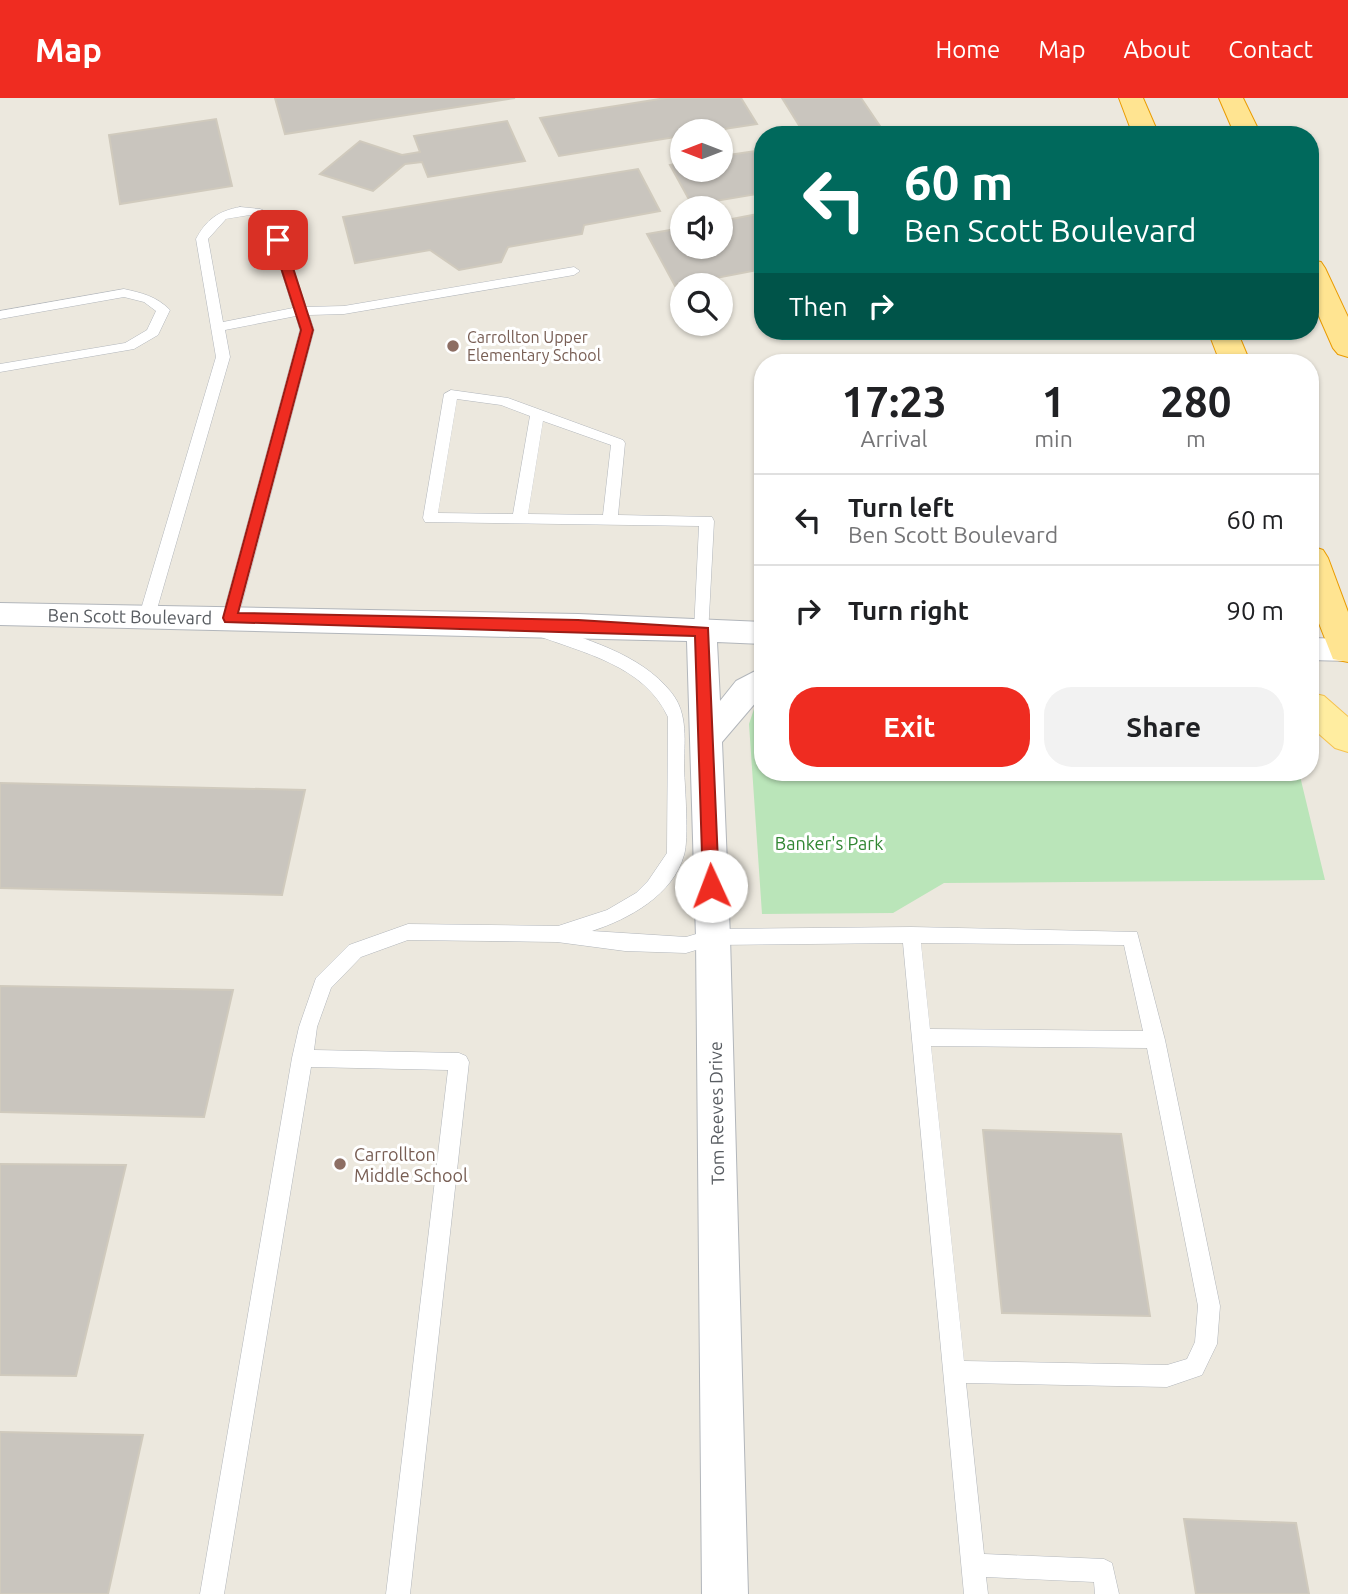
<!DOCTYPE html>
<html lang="en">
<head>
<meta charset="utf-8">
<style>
  :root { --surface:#fff; --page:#f2f2f2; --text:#202124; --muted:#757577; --line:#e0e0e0; --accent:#ef2c21 }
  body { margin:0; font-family:Ubuntu,sans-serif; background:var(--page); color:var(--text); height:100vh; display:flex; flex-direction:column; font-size:26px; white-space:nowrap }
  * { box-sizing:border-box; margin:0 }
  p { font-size:23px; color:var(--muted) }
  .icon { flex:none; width:38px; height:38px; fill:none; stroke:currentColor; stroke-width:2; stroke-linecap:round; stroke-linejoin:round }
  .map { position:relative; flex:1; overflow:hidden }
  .drawer { position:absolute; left:754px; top:256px; width:565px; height:427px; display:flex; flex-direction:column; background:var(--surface); border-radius:28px; box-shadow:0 2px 5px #0004 }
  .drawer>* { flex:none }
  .banner { position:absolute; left:754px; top:28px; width:565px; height:214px; border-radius:28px; box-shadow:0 2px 5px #0004; background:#00695c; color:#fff; overflow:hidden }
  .needle { width:46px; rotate:270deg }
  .buttons { position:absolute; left:670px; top:21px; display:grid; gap:14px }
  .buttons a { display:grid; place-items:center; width:63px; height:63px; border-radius:50%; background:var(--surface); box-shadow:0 2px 5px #0004; font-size:35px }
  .pin { position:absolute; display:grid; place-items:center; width:60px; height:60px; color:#fff; margin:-30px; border-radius:14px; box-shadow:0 4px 10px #0006 }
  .me { position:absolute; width:77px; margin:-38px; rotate:358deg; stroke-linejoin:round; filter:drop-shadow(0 0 5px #0008) }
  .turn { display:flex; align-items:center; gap:24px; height:147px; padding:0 35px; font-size:32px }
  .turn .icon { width:91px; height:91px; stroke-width:2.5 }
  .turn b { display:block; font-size:49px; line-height:60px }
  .then { display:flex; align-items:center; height:66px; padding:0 35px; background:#0003; gap:14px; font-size:26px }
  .eta { display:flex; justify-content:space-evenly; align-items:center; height:119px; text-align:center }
  .eta b { font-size:42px; font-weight:700; line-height:49px }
  .button { display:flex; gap:14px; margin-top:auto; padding:14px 35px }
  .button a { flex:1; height:80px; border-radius:28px; background:var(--accent); color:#fff; font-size:28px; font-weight:700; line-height:80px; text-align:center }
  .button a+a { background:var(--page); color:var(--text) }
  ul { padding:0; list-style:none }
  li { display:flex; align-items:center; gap:21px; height:91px; padding:0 35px; border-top:2px solid var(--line) }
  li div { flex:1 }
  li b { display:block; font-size:26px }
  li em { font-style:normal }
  header { display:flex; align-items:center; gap:42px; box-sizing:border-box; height:98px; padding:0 35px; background:var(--accent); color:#fff }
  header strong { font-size:33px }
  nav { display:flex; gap:38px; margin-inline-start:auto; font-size:24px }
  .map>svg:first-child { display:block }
  .green { fill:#bae5b9 }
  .building { fill:#c9c5be; stroke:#d0cabd; stroke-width:2 }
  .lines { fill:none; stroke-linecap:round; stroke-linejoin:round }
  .service-casing { stroke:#b2b6bb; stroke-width:1 }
  .minor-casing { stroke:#b2b6bb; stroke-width:2 }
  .primary-casing { stroke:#f6c24d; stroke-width:2 }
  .trunk-casing { stroke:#ea9b00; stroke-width:2 }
  .service { fill:#fff; fill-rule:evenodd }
  .minor { fill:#fff; fill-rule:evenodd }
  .primary { fill:#ffeda0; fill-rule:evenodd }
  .trunk { fill:#ffe491; fill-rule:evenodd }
  .route { fill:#ef2c21; stroke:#9b1d15; stroke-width:2 }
  .education-dot { fill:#8d6e63; stroke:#fff; stroke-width:2.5 }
  .labels { text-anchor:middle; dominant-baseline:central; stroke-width:6; stroke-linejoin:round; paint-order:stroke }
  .far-education-label { font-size:16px; fill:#785e54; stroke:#fff; text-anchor:start }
  .street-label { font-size:18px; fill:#585c61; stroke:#fff }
  .park-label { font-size:18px; fill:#318633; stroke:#fff }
  .education-label { font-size:18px; fill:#785e54; stroke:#fff; text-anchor:start }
</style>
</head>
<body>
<header>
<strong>Map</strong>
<nav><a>Home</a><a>Map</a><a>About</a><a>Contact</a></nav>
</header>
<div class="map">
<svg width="1348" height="1496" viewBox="0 0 1348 1496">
  <rect width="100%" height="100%" fill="#ece8de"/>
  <!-- green -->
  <path class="green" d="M763,595V674H1299L1325,782L944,785L893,815L762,816L749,626L758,599Z"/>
  <!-- building -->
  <path class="building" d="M275,0H515L285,36Z
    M666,0H741L757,26L711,33H682V38L559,58L540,20Z
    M782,0H861L886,37H805Z
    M216,21L232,88L120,106L109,37Z
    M507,23L525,63L428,79L422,64L405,66L373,93L320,76L360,43L402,57L420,54L414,38Z
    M763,52V95L692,107L670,67L682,65V72H721V58Z
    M638,71L660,113L584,127L582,136L508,149L501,164L459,172L430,152L355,165L343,119Z
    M763,115V171L675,188L647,136L682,130V149H721V123Z
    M0,685L305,692L282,797L0,790Z
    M0,888L233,892L204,1019L0,1014Z
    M983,1032L1121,1036L1150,1218L1002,1215Z
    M0,1066L126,1067L76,1278L0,1277Z
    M0,1334L143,1337L108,1496H0Z
    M1184,1421L1296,1425L1309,1496H1196Z"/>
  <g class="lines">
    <!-- service casing -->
    <g class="service-casing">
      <path id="service" d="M240,109L260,111L276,118L306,209L344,208L574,169L580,173L574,177L344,216L309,217L314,232L238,520L230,526L222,520L300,232L296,218L225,232L230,259L155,518L147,524L139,518L216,259L196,141C206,122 218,113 240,109ZM250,117L265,120L293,210L223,224L208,141L226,121Z
        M124,191C142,195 156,198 170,212L158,237L134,251L0,274V266L125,245L147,232L156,213L144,204L124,199L0,221V213Z
        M451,292L508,300L623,342L625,345L618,417L712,419L714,423L708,537L702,539L694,533L699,428L425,424L423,420L444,296ZM457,301L501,307L530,318L513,416L438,415ZM543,323L611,347L603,417L528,416Z
        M539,526C584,540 641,556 671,594C689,616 684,644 684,671C685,690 689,741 684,757C673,797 629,821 592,833L686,839L713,831L911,829L1137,834L1165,942L1220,1208L1217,1246L1202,1277L1167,1289L966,1285L984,1456L1104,1461L1112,1465L1119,1496H1095L1094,1484L986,1479L988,1496H964L903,845L713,847L686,855L625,853L557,844L408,842L361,859L331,890L317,929L314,952L459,955L466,958L469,964L410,1496H386L448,972L311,969L224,1496H200L292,960L299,929L316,880L349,847L408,826L558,828L607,812L636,795L648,783L667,755L668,619C644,567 583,555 533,536L531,532L533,528ZM921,845L1124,847L1143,933L930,931ZM931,948L1147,950L1198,1208L1195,1244L1187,1261L1167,1267L964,1263Z"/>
    </g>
    <!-- minor casing -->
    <g class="minor-casing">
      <path id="minor" d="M0,505L578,516L763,524V546L717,544L720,603L736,583L763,569V596L722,644L730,839L748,1496H702L696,839L687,543L0,527Z
        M1311,540L1348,541V563L1311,562Z"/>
    </g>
    <!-- primary casing -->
    <g class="primary-casing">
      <path id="primary" d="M1311,595L1324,598L1348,619V654L1335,650L1311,629Z"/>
    </g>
    <!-- trunk casing -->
    <g class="trunk-casing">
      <path id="trunk" d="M1119,0H1143L1159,37H1133Z
        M1219,0H1243L1261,37H1235Z
        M1311,162L1321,164L1325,170L1348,219V259L1338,256L1333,250L1311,200Z
        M1208,233H1237L1250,264H1220Z
        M1311,448L1323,452L1328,460L1348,514V564L1333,561L1311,505Z"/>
    </g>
    <!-- service -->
    <use href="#service" class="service"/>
    <!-- minor -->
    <use href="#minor" class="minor"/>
    <!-- primary -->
    <use href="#primary" class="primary"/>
    <!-- trunk -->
    <use href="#trunk" class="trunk"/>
  </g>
  <!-- route -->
  <path class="route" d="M278,139L284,142L313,232L238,515L578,522L708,530L719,788L717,792L711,794L703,788L695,538L225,524L223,520L301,232L272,142Z"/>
  <!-- markers -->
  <g class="education-dot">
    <circle cx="453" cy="248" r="7"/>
    <circle cx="340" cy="1066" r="7"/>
  </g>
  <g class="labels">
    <!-- far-education labels -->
    <g class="far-education-label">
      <text x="467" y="239">Carrollton Upper<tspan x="467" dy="18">Elementary School</tspan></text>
    </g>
    <!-- street labels -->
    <g class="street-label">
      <text transform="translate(130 518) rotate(1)">Ben Scott Boulevard</text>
      <text transform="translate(716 1015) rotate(-91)">Tom Reeves Drive</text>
    </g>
    <!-- park labels -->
    <g class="park-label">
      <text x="829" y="745">Banker's Park</text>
    </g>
    <!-- education labels -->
    <g class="education-label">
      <text x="354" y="1056">Carrollton<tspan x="354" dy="21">Middle School</tspan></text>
    </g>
  </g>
</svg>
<div class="buttons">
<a><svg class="needle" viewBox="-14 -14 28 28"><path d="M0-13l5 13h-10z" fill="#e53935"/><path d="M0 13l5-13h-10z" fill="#757577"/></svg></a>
<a><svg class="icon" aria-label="sound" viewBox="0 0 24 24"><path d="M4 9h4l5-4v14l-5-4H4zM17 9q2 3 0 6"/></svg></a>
<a><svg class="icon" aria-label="search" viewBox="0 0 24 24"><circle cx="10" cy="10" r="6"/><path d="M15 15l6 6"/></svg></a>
</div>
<div class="pin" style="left:278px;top:142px;background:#d93025"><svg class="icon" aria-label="arrive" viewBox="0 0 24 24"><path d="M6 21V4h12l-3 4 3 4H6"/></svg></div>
<svg class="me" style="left:711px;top:788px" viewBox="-20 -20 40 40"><circle r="19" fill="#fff"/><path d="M0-13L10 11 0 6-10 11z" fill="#ef2c21"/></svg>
<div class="banner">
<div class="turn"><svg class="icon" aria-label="left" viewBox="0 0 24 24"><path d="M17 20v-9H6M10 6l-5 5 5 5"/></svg><div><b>60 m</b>Ben Scott Boulevard</div></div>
<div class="then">Then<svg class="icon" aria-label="right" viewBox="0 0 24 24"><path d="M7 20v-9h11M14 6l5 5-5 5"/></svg></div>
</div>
<section class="drawer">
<div class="eta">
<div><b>17:23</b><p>Arrival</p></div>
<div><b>1</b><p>min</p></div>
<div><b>280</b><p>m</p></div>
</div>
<ul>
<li><svg class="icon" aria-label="left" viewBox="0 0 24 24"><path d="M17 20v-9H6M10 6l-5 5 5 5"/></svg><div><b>Turn left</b><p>Ben Scott Boulevard</p></div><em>60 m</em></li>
<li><svg class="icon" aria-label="right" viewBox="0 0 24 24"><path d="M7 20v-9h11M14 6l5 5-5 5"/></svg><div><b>Turn right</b></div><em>90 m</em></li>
</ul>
<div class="button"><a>Exit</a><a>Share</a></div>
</section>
</div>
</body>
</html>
